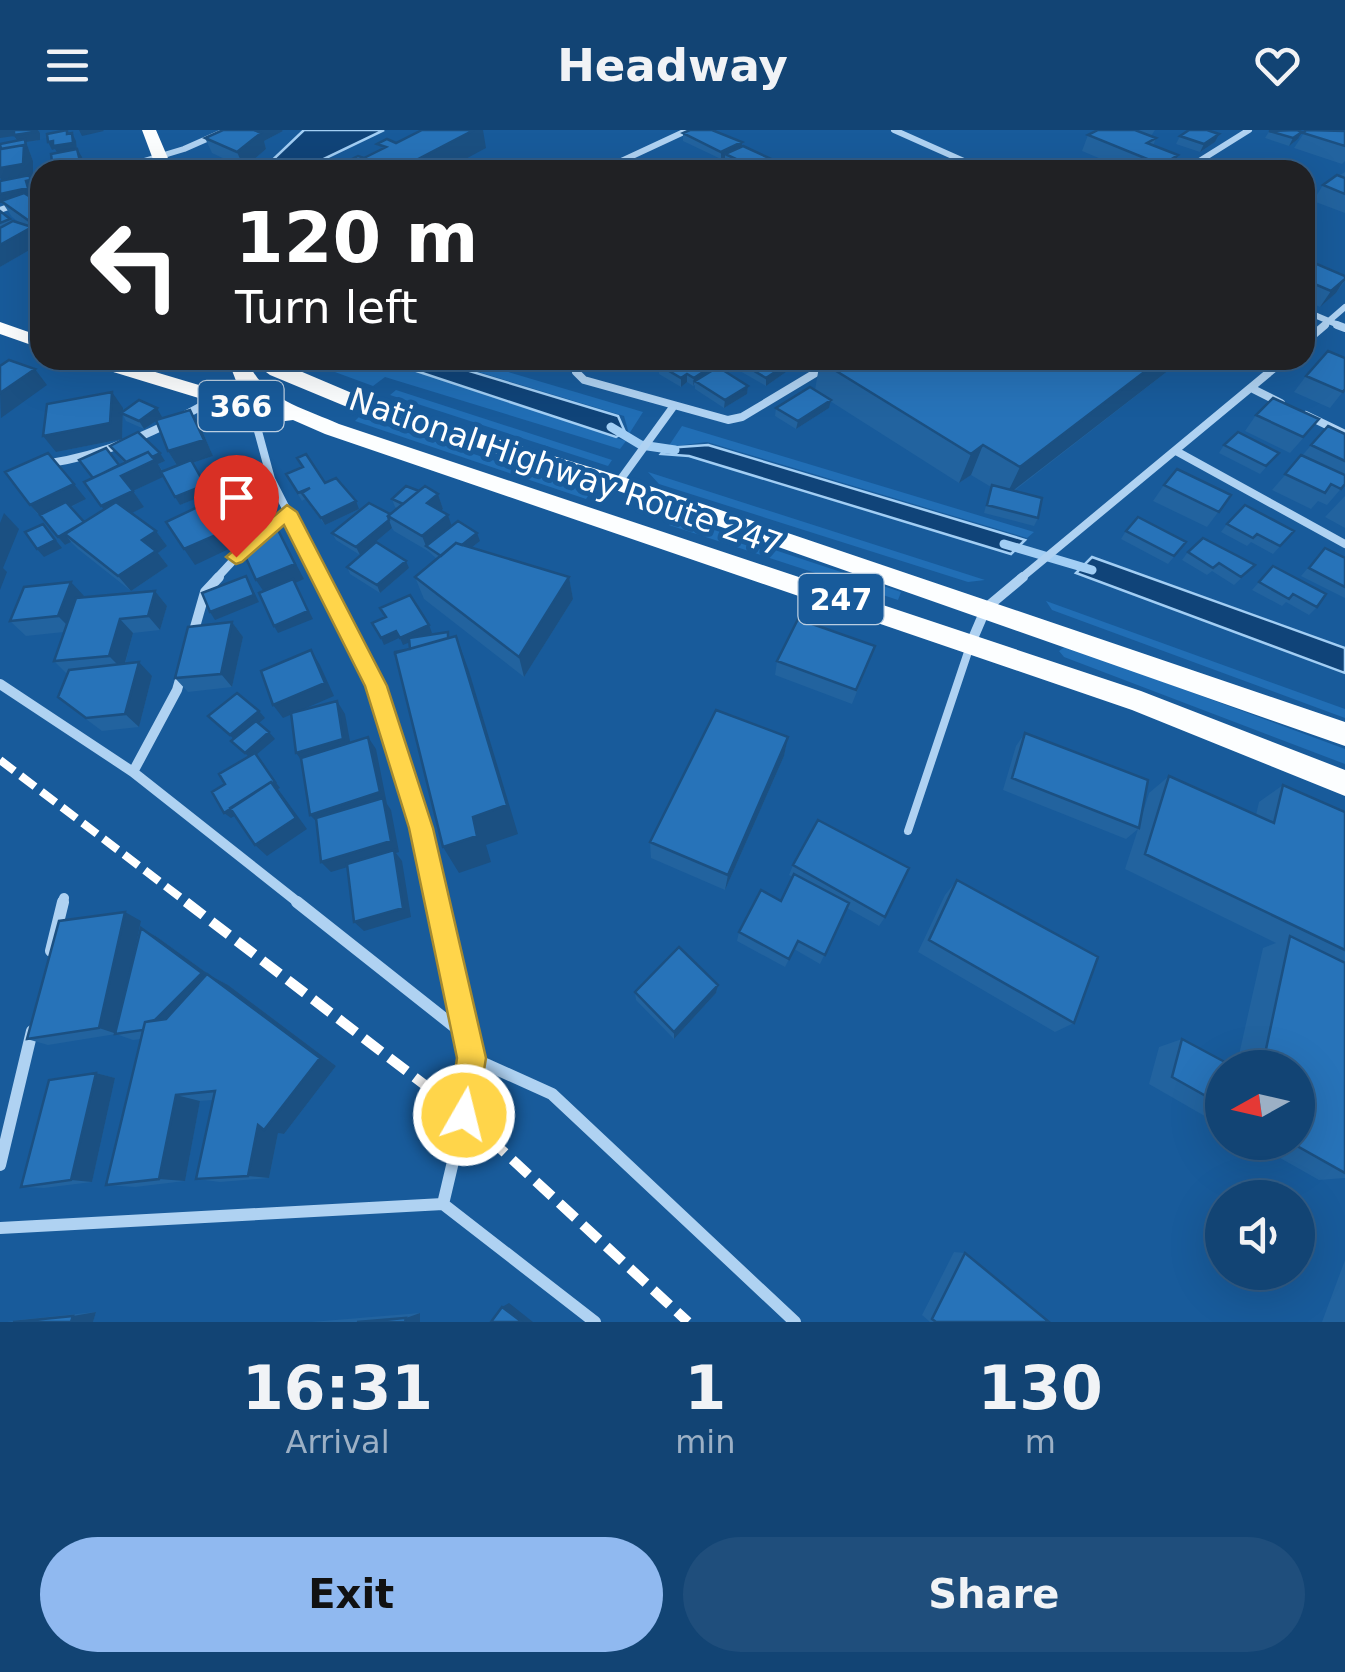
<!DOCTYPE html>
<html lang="en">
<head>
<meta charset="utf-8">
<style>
  :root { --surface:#124474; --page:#1f4e7c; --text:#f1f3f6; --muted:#9cb0c5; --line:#315c86; --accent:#90b9f0 }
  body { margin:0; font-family:"DejaVu Sans",sans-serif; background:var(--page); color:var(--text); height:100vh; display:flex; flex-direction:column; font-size:38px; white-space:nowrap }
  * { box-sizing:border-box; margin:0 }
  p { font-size:32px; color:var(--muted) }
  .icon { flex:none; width:55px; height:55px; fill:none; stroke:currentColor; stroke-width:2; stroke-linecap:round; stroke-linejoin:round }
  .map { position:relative; height:1192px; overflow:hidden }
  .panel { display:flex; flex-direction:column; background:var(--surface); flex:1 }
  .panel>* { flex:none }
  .banner { position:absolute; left:30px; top:30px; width:1285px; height:210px; border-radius:30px; box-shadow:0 10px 40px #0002,0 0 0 2px var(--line); background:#202124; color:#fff; overflow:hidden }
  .needle { width:65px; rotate:262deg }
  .tools { position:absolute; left:1205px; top:920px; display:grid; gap:20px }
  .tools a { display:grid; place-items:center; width:110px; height:110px; border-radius:50%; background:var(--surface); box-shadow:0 10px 40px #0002,0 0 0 2px var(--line); font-size:50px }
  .pin { position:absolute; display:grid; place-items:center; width:85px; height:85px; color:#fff; margin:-102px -42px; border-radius:50% 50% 50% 0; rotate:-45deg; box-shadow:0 0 10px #0007 }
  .pin .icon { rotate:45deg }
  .me { position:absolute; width:110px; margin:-55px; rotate:8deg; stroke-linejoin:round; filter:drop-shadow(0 0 8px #0008) }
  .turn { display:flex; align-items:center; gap:35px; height:210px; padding:0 40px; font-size:45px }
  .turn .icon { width:130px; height:130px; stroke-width:2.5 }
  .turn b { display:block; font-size:70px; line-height:85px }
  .eta { display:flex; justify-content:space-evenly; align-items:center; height:170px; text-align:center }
  .eta b { font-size:60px; font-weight:800; line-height:70px }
  .primary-button { display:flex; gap:20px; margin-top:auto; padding:20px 40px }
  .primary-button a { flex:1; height:115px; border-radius:60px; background:var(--accent); color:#111; font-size:40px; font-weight:800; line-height:115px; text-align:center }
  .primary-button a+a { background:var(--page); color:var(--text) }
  header { display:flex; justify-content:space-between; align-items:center; height:130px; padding:0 40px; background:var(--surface); font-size:45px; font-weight:800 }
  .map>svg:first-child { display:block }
  .green { fill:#216eb5 }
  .water { fill:#104479; stroke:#a2cef4; stroke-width:2.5 }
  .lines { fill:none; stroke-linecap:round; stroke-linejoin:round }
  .stream { stroke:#a2cef4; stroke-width:9 }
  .service { stroke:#afd2f2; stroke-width:8 }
  .minor-far3 { stroke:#afd2f2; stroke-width:6 }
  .minor-far2 { stroke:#afd2f2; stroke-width:8 }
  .minor-far1 { stroke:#afd2f2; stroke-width:10 }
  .minor { stroke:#afd2f2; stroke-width:12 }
  .trunk { fill:#fcfeff; fill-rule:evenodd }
  .rail-far1 { stroke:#fff; stroke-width:8; stroke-dasharray:18 8; stroke-linecap:butt }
  .rail { stroke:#fff; stroke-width:10; stroke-dasharray:22 10; stroke-linecap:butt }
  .wall { fill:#22639f }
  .shaded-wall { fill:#1b5082 }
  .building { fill:#2773b9; stroke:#1b5082; stroke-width:2.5 }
  .route { fill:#ffd54a; stroke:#a68a30; stroke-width:2.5 }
  .labels { text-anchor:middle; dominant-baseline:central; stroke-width:10; stroke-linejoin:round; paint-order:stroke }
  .shield { fill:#185b9b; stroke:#bacee1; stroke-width:2.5 }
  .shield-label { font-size:30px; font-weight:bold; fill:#fff }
  .street-label { font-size:32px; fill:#fff; stroke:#185b9b }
</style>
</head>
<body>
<header><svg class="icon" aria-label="menu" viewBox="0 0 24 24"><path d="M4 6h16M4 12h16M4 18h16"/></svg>Headway<svg class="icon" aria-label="heart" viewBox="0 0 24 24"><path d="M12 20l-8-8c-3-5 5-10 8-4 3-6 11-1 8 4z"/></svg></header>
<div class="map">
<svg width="1345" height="1192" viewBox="0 0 1345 1192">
  <rect width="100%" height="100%" fill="#185b9b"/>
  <!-- green -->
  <path class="green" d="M334,230H384L626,311L620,319L385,247L373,256L324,238Z
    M439,230H468L643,282L629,304L624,286Z
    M396,260L612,330L608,336L390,265Z
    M359,287L591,362L586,369L355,291Z
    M682,296L1034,402L1027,408L707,312L668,317Z
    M648,342L985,450L968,452L659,354Z
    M675,387L901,462L898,470L669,395Z
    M1046,471L1345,579V588L1052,480Z
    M1066,516L1345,619V634L1064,527L1059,521Z"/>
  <!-- water -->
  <path class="water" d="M304,0H384L301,40H262Z
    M383,230H433L618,286L625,302L616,307Z
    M708,315L1025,410L1011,424L689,326L661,324L666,318Z
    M1092,427L1345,518V543L1076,443Z"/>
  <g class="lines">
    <!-- stream -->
    <path class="stream" d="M611,297L641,315L675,320
      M1004,414L1092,440"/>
    <!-- service -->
    <path class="service" d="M908,701L970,516"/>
    <!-- minor-far3 -->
    <path class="minor-far3" d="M894,0L984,40
      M114,40L184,19L227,0
      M602,40L688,0
      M1185,40L1249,0
      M0,80L40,66
      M1305,181L1343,197
      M1322,197L1345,177"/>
    <!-- minor-far2 -->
    <path class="minor-far2" d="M1337,195L1345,198
      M1305,212L1325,195
      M583,230L576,242L584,250L728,290L742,287L837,230
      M811,230L824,238
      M245,253L271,349L322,449
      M1251,258L1281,273
      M1306,285L1345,304
      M1176,321L1345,414
      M45,334C107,325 160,300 214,269
      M618,353L673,277
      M216,449L254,408L287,381
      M1020,449L1284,230"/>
    <!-- minor-far1 -->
    <path class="minor-far1" d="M321,447L376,556L421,698L438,774
      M971,513L986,478L1023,447
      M0,554L133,642L300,774
      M133,642L177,560L205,462L219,447
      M62,774L64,768"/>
    <!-- minor -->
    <path class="minor" d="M297,772L465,905
      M437,772L472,928L464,985L443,1074
      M51,821L63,772
      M472,928L552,964L795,1192
      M0,1035L32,901
      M0,1098L443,1074L595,1192"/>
    <!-- trunk -->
    <path class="trunk" d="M142,0H156L173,40H157Z
      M0,192L40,206V218L0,204Z
      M84,230H115L259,273L238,256L228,230H248C260,268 305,279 339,294L1141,561L1345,640V666L1132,580L325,304L293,290L277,292L87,234Z
      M250,230H274L366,269L626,348L1345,592V616L610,358L352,279L270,245Z"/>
    <!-- rail-far1 -->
    <path class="rail-far1" d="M0,630L189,774"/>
    <!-- rail -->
    <path class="rail" d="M186,772L464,985L688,1192"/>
  </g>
  <!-- wall -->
  <path class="wall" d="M0,0H38L40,3V10L26,12L33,31V50L35,58L31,59L33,66H29L40,73V107L37,105L40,110V114L0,137V81L12,92L20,93L12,87L2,72V51L0,48V19L17,11L14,6Z
    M223,0H282L283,1L264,11L266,19L244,38L212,23L205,8Z
    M1098,0H1155L1151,6L1156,8L1153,16L1171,40H1101L1113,34L1082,21L1088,5Z
    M1270,0L1298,9L1289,16L1265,8Z
    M1306,0H1345V31L1342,34L1294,18Z
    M683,3L742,12V16L768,36L759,40H741L724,32L725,28L721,29L683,11Z
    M1180,6L1215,12L1200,22L1176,14Z
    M1345,42V83L1313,71L1323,55Z
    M1305,129L1345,146V151L1336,163L1320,177L1312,173L1305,183Z
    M506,230H550V231L531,241L522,234L516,237Z
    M640,230H709L715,239L748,256L747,264L724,278L695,259V255L693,256L687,252L681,257L659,244V240L657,241Z
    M719,230H741L731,237Z
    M821,230H1182L1014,361L1038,388L1034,396L984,383L991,357L971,345L959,353L830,271L829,278L796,299L775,286L776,278L815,260L820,231Z
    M739,232L787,234L786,242L766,256L738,240Z
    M1306,246L1345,259L1330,278L1294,262Z
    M123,278V281L162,287L158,290L200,296L213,326L192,333L210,363L180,375L164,346L133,361L144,377L131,383L156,401L167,416L158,423L168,436L131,461L78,419L71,412L65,415L30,375L86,369L71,377L84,392L104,380L119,335L124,333L110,316L165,331L158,334L163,341L177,336L168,321L156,291L144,299L126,291L123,285L122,309L56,322Z
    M1256,285L1306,305L1290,323L1245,301Z
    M1328,296L1345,304V354L1327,375L1318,371L1311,379L1272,360Z
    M1224,315L1279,323L1260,344L1219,323Z
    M297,328L325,353L359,379L325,395L305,369L302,371L286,344L302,338Z
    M1164,355L1231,365L1207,397L1153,371Z
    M419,361L438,364L443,379L441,381L448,385L451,396L480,411L471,418L569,447L573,469L524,547L424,469L415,447L437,429L428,421L394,401L392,398L360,425L336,410L332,403L390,384L397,378L395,377L392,369Z
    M1345,366V398L1325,387Z
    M1227,394L1294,401L1273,424L1251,412L1247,416L1221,402Z
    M1126,401L1186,412L1168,434L1121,409Z
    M1325,418L1345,428V468L1301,446Z
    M1188,422L1248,442L1234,455L1212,441L1207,445L1182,430Z
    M1273,436L1317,477L1309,485L1286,472L1282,476L1252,460Z
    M347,437L409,438L380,463L350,444Z
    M71,452L84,468L155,461L167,476L160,500L133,503L125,534L152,546L139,597L102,601L74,580L58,567L67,544L54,531L64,502L26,506L10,491Z
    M232,492L243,507L232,557L188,562L175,548Z
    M875,516L852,574L775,545L777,531Z
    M1025,603L1140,692L1149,663L1169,646L1256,685L1259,672L1283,655L1345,682V1048L1319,1050L1252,1012H1298V938H1236L1263,818L1276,813L1125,739L1138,699L1126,709L1003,660L1016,616Z
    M788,607L784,626L725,760L651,728L650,712Z
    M793,735L885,787L879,796L847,778L820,834L794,819L785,837L737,811L739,802L781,771L793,747L789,745Z
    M957,750L1074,893L1055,902L918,822L945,765Z
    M141,791L131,839L141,798L157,807L211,846L228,855L336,936L284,1004L278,1003L269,1048L220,1052L196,1049L213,970L200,971L185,1051L135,1057L106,1055L141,909L133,910L116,904L48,915L27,909Z
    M718,855L716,863L674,909L636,870L635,862Z
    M1182,909L1222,938V996L1149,954L1159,917Z
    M96,943L115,948L92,1052L44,1058L21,1057Z
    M954,1122L965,1123L1049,1192H930L922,1185Z
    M1345,1130V1192H1322Z
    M96,1182L93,1192H7L18,1190Z
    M420,1183V1192H311Z"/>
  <!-- shaded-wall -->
  <path class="shaded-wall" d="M0,0H38L40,3V10L26,12L33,31V50L35,58L31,59L33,66L0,73V64L5,55L0,48V38L19,13L14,6L0,8Z
    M79,0H103L104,1L82,6Z
    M252,0H282L283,1L264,11L266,19L244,38L237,22Z
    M474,0H483L486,18L445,40H397Z
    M1302,2L1298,9L1289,16L1293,8Z
    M72,3L76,11L77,21L58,24L55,19L52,20L48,12Z
    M1219,4L1215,12L1200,22L1204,14Z
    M742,12V19L725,24V28L721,29V22Z
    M77,19L82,27L84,40H56Z
    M1178,25L1171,40H1160L1162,35Z
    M769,28L768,36L759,40H751V36Z
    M32,97L40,110V114L0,137V115Z
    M1345,149L1336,163L1320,177L1331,161Z
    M514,230H521L522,234L516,237Z
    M535,230H550V231L531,241L530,233Z
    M657,230H675L659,235V240L657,241Z
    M731,230H741L731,237Z
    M1160,230H1182L1006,366L1020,337Z
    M715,234V242L695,251L693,256L694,248Z
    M787,234L786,242L766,256V248Z
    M35,239L47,255L1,288L0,263Z
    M687,244V252L681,257V248Z
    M748,256L747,264L724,278L725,270Z
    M112,262L123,278L122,309L56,322L43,306Z
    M831,270L829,278L796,299L798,291Z
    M157,278L162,287L144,299L139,291Z
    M190,280L200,296L213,326L192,333L210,363L180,375L175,367L178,337L168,321Z
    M983,315L971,345L959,353L971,324Z
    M160,323L165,331L158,334L165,346L133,361L144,377L114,392L101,376L103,361L131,337Z
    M74,354L86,369L44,390L30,375Z
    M438,364L443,379L432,389L427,373Z
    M356,371L359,379L325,395L321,388Z
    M4,383L19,399L3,438L7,442L0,460V393Z
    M448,385L453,400L426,416L428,421L422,406Z
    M389,390L392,398L360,425L356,417Z
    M43,394L62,418L44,427L37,419Z
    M278,400L304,449L295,453L313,489L278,503L274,496L266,465L256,450Z
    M156,401L167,416L158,423L168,436L131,461L118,446L142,410Z
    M223,402L233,417L195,435L184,419Z
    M477,403L480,411L448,436L445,428Z
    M65,404L71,412L65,415L58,407Z
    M406,431L409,438L380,463L377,455Z
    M246,446L259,472L215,490L210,482Z
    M569,447L573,469L524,547L519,527Z
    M71,452L85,467L73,501L58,486Z
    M155,461L167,476L160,500L148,486Z
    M120,489L133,503L123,540L109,526Z
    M232,492L243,507L232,557L221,544Z
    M429,495L432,503L403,515L400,508Z
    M396,501L399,508L384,515L381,508Z
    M456,506L469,541L518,704L486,715L491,732L459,743L443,717L473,687Z
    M311,520L320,535L334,566L283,588L273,575Z
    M139,532L152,546L139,597L125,584Z
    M337,571L345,584L352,622L306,636L296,623Z
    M259,581L265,588L236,612L230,605Z
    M269,602L275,609L256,625L280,658L278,659L307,699L267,726L255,715L277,660L231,688L224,683L251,629L245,623Z
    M368,607L376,619L387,674L391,680L399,722L396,723L402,731L411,787L364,801L354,792L394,723L331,742L321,732V696L310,685Z
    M788,607L784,626L725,760L728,745Z
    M125,782L141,791L117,904L99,898Z
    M141,798L157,807L211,846L228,855L336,936L284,1004L278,1003L269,1048L248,1046L216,851L163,906L146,900Z
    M718,855L716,863L674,909V902Z
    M96,943L115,948L92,1052L71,1050Z
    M176,965L200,971L185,1051L159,1049Z
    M509,1173L533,1192H522L502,1177Z
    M96,1182L93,1192H71L73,1186Z
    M420,1183V1192H405L406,1188Z"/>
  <!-- building -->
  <path class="building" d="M14,0H35V2L14,5Z
    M67,0V4L72,3L73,13L53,16V11L48,12L47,4Z
    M223,0H254L261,3L237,22L205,8Z
    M422,0H474L397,40H339L356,32L350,30L358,26L364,28L386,17L377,14L387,9L396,13Z
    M690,0H712L742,12L721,22L683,3Z
    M1098,0H1135L1156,8L1147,13L1178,25L1162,35L1088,5Z
    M1189,0H1207L1219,4L1204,14L1180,6Z
    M1297,0L1302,2L1293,8L1269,1Z
    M1306,0L1345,1V16L1303,3Z
    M25,9L26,18L24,15L1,19L0,14Z
    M24,15L23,34L0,38V19Z
    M743,16L769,28L751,36L725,24Z
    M77,19L81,35L53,40L51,24Z
    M108,30L122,40H80Z
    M1118,31L1137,40H1101Z
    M30,45V50L26,51L28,58L0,64V51Z
    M1337,45L1345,48V64L1323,55Z
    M24,63L40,73V88L37,89L40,93L35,95L1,71Z
    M0,81L10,89L0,93Z
    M13,91L32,97L0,115V98Z
    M1305,129L1345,146V149L1331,161L1305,150Z
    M1305,169L1313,172L1305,178Z
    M1328,221L1345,228V259L1343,262L1306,246Z
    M9,230L35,239L0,263V236Z
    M668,230H709L715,234L694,248L687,244L681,248L659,235Z
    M742,230H781L787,234L766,248L739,232Z
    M821,230H1160L1020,337L983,315L971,324L820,231Z
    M718,237L748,256L725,270L695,251Z
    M810,257L831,270L798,291L776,278Z
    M112,262L110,293L43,306L47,274Z
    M1273,268L1319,289L1303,307L1256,285Z
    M139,270L157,278L139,291L121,283Z
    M190,280L204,310L168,321L156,290Z
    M1328,296L1345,304V331L1311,315Z
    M138,302L160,323L152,327L148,322L126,332L110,316Z
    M1238,302L1279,323L1266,336L1224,315Z
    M106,318L119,335L93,348L79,330Z
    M148,322L155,330L121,346L133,361L101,376L84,352Z
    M48,323L74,354L30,375L5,342Z
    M306,324L325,353L336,348L356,371L321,388L302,363L310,358L298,363L286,344L303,337L297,328Z
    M1301,325L1345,345V354L1341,359L1331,354L1325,363L1285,344Z
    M191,330L205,355L175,367L161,342Z
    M1177,339L1231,365L1219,382L1164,355Z
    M992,355L1042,368L1038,388L987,375Z
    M406,356L419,361L403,374L392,369Z
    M425,356L438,364L427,373L448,385L422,406L388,386Z
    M66,372L84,392L58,407L40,385Z
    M116,372L156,401L142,410L156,421L118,446L65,404Z
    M369,373L390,384L388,386L389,390L356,417L332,403Z
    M204,374L223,402L184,419L166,392Z
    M1245,375L1294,401L1280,416L1257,404L1253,408L1227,394Z
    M1138,387L1186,412L1174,426L1126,401Z
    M458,391L477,403L462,415L456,413L441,426L426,416Z
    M43,394L55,410L37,419L25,402Z
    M278,400L295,434L256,450L240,415Z
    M1203,408L1255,435L1241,447L1219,433L1213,438L1188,422Z
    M376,412L406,431L377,455L347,437Z
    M456,413L569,447L519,527L415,447Z
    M1325,418L1345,428V457L1309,438Z
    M1273,436L1326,464L1317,477L1293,464L1289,469L1259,452Z
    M246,446L254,465L210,482L202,463Z
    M293,449L308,481L274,496L259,463Z
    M71,452L58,486L10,491L24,457Z
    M155,461L148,486L120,489L109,526L54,531L76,468Z
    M410,465L429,495L400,508L396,501L381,508L372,493L386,487L380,478Z
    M798,489L875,516L856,560L777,531Z
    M232,492L221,544L175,548L188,497Z
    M448,502V508L395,523V522L410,519L409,508Z
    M456,506L507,675L473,687L477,706L443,717L395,523Z
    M311,520L325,553L273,575L261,541Z
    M139,532L125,584L86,588L58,567L69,540Z
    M237,563L259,581L230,605L208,586Z
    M337,571L343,609L296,623L291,583Z
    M716,580L788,607L728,745L650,712Z
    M256,591L269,602L245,623L231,611Z
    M1025,603L1148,650L1139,698L1012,648Z
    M368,607L380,662L310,685L301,628Z
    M255,623L275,652L272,653L271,652L224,683L212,662L225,654L219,644Z
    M1169,646L1274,693L1283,655L1345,682V820L1145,724Z
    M271,652L296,688L255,715L230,678Z
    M383,668L391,711L321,732L316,688Z
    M818,690L909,738L885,787L793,735Z
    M394,720L403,778L354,792L347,734Z
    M794,744L849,773L825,825L798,811L789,829L739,802L761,760L781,771Z
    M957,750L1098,827L1074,893L929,810Z
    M125,782L99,898L27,909L59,791Z
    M141,798L202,843L155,890L145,892L143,900L115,904Z
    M1290,806L1345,833V1043L1290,1012H1298V938H1262Z
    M679,817L718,855L674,902L635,862Z
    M207,844L320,928L264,1000L258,995L248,1046L196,1049L215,961L176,965L159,1049L106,1055L145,892L166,889Z
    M1182,909L1236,938H1222V975L1172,947Z
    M96,943L71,1050L21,1057L49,950Z
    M965,1123L1049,1192H936L932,1189Z
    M502,1177L522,1192H491Z
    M73,1186L71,1192H13Z
    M406,1188L405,1192H357Z"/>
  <!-- route -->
  <path class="route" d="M287,375L297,382L387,556L433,698L486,928L475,995L464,1000L454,995L449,985L457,928L409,698L365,556L284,395L242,432L236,434L226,427Z"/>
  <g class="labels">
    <!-- shield labels -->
    <g class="shield">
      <rect x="198.5" y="251" width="85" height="50" rx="8"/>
      <rect x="798.5" y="444" width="85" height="50" rx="8"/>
    </g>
    <g class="shield-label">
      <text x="241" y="276">366</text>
      <text x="841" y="469">247</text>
    </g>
    <!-- street labels -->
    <g class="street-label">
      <text transform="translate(566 342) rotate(19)">National Highway Route 247</text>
    </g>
  </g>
</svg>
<div class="tools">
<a><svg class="needle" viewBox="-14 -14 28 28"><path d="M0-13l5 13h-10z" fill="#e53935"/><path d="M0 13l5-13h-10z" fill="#9cb0c5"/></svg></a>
<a><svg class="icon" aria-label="sound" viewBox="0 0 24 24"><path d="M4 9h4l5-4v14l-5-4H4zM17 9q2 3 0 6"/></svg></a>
</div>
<div class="pin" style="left:236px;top:427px;background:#d93025"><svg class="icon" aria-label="arrive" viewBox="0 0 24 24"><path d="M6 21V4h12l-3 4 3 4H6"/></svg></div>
<svg class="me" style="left:464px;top:985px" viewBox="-20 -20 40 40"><circle r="17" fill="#ffd54a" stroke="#fff" stroke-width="3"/><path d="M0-11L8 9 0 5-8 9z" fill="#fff"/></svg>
<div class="banner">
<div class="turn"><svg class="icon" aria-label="left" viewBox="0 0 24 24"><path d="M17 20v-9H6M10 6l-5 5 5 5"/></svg><div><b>120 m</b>Turn left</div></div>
</div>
</div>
<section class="panel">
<div class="eta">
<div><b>16:31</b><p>Arrival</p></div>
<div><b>1</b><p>min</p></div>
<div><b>130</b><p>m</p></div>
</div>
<div class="primary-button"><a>Exit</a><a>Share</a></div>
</section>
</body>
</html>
